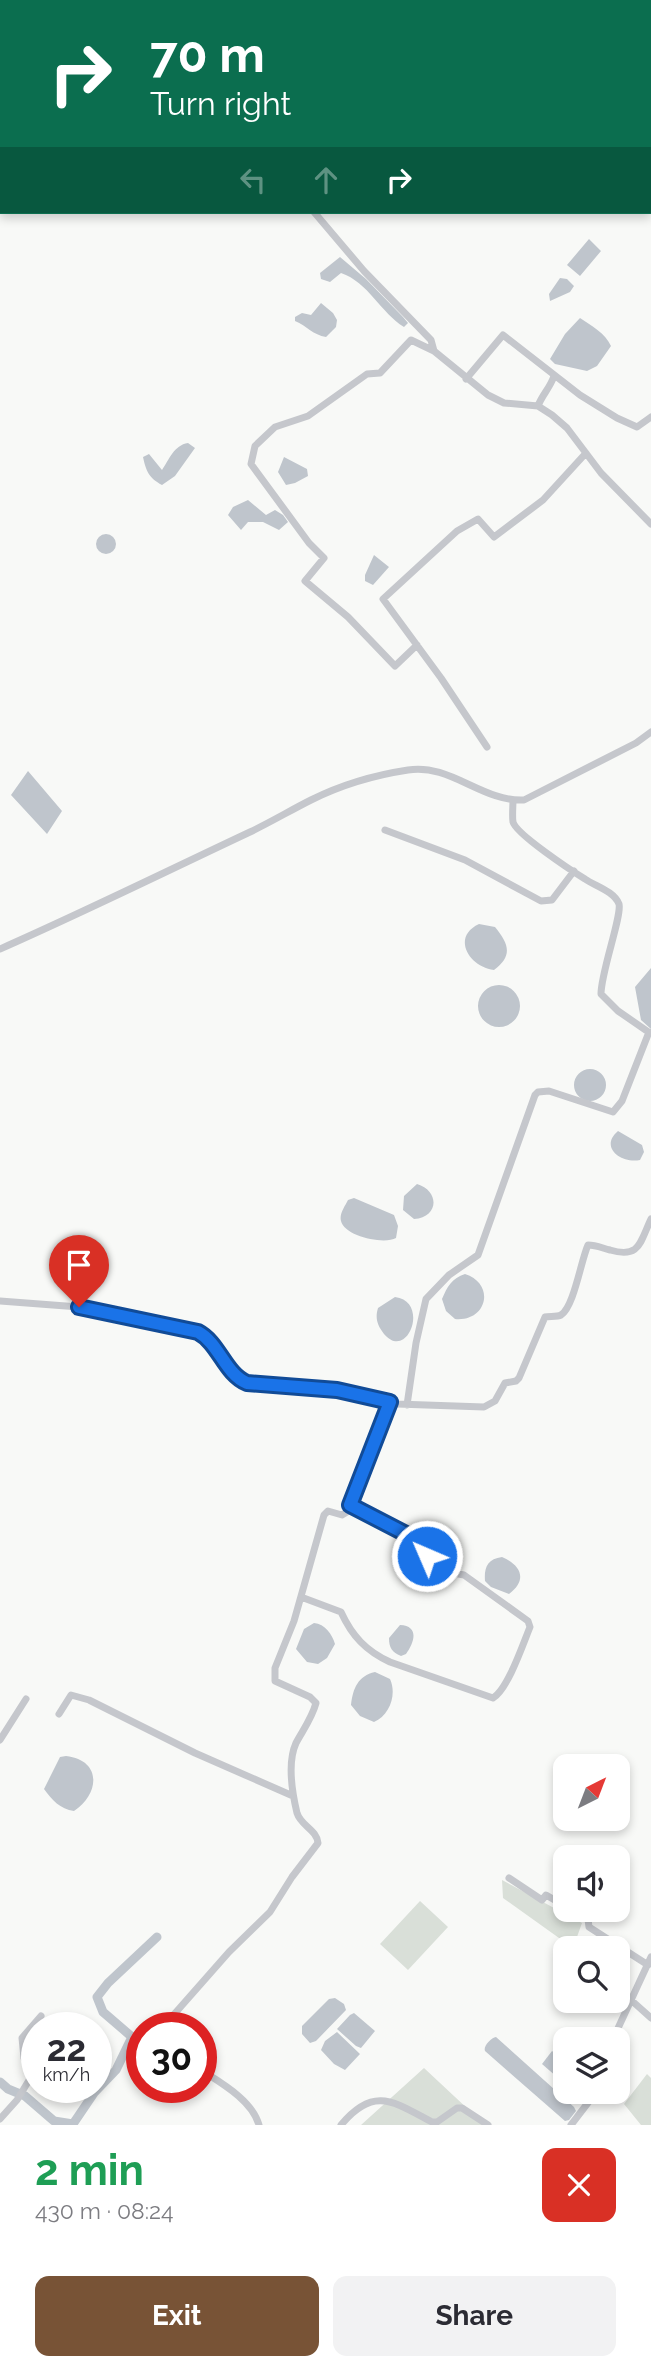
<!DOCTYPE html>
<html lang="en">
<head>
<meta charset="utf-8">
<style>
  :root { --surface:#fff; --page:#f2f2f3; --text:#2b2b33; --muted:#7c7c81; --accent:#785336 }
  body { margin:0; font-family:Raleway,sans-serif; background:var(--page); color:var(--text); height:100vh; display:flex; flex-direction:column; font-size:26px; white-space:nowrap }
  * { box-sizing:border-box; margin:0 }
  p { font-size:23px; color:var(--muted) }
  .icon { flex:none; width:38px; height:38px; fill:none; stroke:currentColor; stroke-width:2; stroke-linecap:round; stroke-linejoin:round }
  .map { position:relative; height:2125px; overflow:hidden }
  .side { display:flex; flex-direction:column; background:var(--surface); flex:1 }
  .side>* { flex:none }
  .hud { position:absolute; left:0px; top:0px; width:651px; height:214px; box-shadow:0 4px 10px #0003; background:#0b6e4f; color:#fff; overflow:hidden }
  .needle { width:46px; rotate:42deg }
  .buttons { position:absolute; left:553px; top:1754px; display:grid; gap:14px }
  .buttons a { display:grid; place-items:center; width:77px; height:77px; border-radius:14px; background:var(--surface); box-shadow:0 4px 10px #0003; font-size:35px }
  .speed { position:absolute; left:21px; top:2012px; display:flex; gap:14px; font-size:35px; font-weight:700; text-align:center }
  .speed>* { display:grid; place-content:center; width:91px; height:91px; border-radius:50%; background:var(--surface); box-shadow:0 4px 10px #0003; line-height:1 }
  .speed small { font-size:18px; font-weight:400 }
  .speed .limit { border:10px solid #d22; background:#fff; color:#111 }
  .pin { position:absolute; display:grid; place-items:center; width:60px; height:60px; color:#fff; margin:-72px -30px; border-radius:50% 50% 50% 0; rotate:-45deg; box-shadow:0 0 7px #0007 }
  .pin .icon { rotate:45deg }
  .me { position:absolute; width:77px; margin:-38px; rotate:315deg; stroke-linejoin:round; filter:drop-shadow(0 0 5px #0008) }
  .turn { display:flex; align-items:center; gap:24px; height:147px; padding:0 35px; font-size:32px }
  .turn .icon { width:91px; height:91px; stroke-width:2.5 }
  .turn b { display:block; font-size:49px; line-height:60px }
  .lanes { display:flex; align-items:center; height:66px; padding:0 35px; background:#0003; justify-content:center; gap:35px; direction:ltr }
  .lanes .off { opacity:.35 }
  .round { display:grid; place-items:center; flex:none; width:74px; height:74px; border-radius:14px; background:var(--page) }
  .headline { display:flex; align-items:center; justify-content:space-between; height:119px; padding:0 35px }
  h1 { font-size:42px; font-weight:700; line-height:52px; color:#1e9e55 }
  .action { display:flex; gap:14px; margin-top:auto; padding:14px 35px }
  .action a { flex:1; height:80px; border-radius:14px; background:var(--accent); color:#fff; font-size:28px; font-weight:700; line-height:80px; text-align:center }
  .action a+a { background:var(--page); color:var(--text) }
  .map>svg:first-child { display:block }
  .green { fill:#d9dfd8 }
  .water { fill:#bfc5cc }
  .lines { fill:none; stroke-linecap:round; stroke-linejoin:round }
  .canal { stroke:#bfc5cc; stroke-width:9 }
  .street { stroke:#c5c7cc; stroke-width:7 }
  .route-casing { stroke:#114b97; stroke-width:18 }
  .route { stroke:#1a73e8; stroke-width:12 }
</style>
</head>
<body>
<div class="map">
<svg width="651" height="2125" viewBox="0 0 651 2125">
  <rect width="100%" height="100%" fill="#f8f9f7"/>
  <!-- green -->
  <path class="green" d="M502,1880L582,1923L573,1948L503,1898Z
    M420,1901L448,1927L408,1970L380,1944Z
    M424,2068L485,2125H361Z
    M647,2074L651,2078V2125H641L624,2104Z"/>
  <!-- water -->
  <path class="water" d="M589,239L601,251L580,276L567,265Z
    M340,257L366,279L403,317L408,323L404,327C381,313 368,282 341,273L330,282L321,279L320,273Z
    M560,278L567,279L574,286L570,292L550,301L549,294Z
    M321,303L333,313L337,320L336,327L326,337C313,335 307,326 295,321V317L302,313L311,315Z
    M580,318C592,326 605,333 611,346L597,366L587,371L555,364L550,359L565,334Z
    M188,443L195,448L175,476L162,485C149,478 146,471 143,457L149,454L162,470C169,460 174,445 188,443Z
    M284,457L307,469L308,476L295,483L286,485L278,472Z
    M248,500L266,515L275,510L283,515L288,522L279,530L263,522H248L241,530L228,515L233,507Z
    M96 544a10 10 0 1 1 20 0a10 10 0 1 1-20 0Z
    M374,555L389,567L373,585L365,581V575Z
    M28,771L62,811L47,834L11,795Z
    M479,924L495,927C509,944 513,956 494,970C469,967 451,937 479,924Z
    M651,968V1029L641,1020L635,987Z
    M478 1006a21 21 0 1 1 42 0a21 21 0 1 1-42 0Z
    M574 1085a16 16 0 1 1 32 0a16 16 0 1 1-32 0Z
    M618,1131L642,1145L644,1152L640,1160C621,1164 599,1147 618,1131Z
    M417,1184C440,1191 439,1217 414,1219L403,1210L404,1196Z
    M354,1198L394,1215L398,1226L396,1238C384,1245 344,1236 341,1221C339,1214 345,1206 348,1200Z
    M465,1274C496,1284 487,1322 455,1319L446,1311L442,1299C447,1287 452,1278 465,1274Z
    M395,1297C430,1301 408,1362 384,1334C377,1325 375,1318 378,1308Z
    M502,1557C521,1565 528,1580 509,1594L491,1587L485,1581C484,1568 487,1559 502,1557Z
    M314,1623C325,1624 332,1634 335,1644L327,1658L318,1664L307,1662L296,1649L304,1629Z
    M400,1625C420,1626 414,1643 406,1654L401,1656C392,1652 389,1648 389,1638Z
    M375,1672L390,1679C397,1694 390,1715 374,1722L360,1716L351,1705C353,1688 358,1676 375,1672Z
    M66,1756C102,1760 100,1794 74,1811C60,1809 52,1800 44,1789L60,1757Z
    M335,1998L344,2004L346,2010L316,2041L310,2043L302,2034V2026L329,1999Z
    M354,2013L375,2031L361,2048L356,2046L337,2029L350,2015Z
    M337,2032L360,2054L345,2070L334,2064L321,2050L325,2041Z
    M496,2037L574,2107L576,2111L569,2120L565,2121L485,2051C483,2046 491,2038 496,2037Z
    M552,2051L565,2061V2084L542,2064Z"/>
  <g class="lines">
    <!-- canal -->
    <path class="canal" d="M0,2082L8,2089L25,2096L54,2121L73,2124L94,2093L116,2070L132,2037L103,2012L97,1997L108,1983L157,1937"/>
    <!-- street -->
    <path class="street" d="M270,0L271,2
      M74,2L75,0
      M0,93L2,91
      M314,212L364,271L431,340L434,351L488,395L504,403L538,406L552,415L567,428L601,473L651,524
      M466,379L503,335L580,395L617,418L637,427L651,417
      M538,406C542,395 550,388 554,376
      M417,645L395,666L348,617L305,581L324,558L309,543L251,464L255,446L275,427L308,416L367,374L380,373L411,340L434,351
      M487,747L441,678L383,599L457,531L478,519L494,537L543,500L586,453
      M513,800C513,807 512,816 513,822C516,834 572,871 585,879C595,886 614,891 619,904C622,916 601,972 601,994L618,1011L650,1033
      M385,830L465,860L541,901L552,900L574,871
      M0,949C84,912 167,871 250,832C271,822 291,810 311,800C341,785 375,775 408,770C450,763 482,802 524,800L636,743L651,732
      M0,1301L79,1307L198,1332C219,1343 225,1374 247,1383L337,1390L397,1404L484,1407L495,1401L505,1383L516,1381L519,1378L545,1317C549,1316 557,1317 561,1315C574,1307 581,1260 588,1245C596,1245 602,1248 610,1250C640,1259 640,1242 651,1219
      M407,1405L416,1343L426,1299L449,1275L478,1255L535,1095L538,1092L549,1091L613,1112L622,1101L649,1032
      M301,1597L341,1612C352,1636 366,1651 390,1662L493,1698C508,1689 523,1644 530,1627L528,1621L464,1575L453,1573L440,1567L415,1548L406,1534L350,1505
      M59,1714L71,1695L89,1700L195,1753L293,1796
      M0,1740L26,1699
      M509,1878L542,1900L546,1895L565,1906
      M571,1909L588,1919L589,1927L648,1965
      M631,2000L651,2018
      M162,2028L229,1952L270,1912L292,1877L318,1843C317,1830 301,1826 297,1813C292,1792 287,1763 296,1743C303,1730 312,1718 316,1703L310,1697L275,1681V1668L294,1621L324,1515L328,1511L342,1515L347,1512L390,1402
      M613,2039L651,1957
      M201,2070C221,2083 252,2100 259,2125
      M0,2119L17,2100L34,2072L24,2058L22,2038L41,2016
      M341,2125C374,2085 394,2102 432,2122H437L457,2108H462L488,2125
      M571,2125L597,2091"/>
  </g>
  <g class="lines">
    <!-- route casing -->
    <g class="route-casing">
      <path id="route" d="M79,1307L198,1332C219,1343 225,1374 247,1383L337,1390L390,1402L350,1505L406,1534L415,1548L427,1556"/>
    </g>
    <!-- route -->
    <use href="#route" class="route"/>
  </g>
</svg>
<div class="buttons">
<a><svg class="needle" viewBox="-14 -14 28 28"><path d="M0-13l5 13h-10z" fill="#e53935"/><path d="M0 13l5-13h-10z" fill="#7c7c81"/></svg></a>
<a><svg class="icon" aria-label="sound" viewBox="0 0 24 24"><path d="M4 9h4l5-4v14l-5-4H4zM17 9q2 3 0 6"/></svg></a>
<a><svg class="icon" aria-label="search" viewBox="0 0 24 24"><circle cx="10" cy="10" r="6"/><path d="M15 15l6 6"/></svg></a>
<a><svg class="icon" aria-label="layers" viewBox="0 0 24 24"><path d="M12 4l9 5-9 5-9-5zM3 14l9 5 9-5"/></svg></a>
</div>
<div class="speed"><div>22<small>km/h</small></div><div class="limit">30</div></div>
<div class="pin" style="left:79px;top:1307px;background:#d93025"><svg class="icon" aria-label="arrive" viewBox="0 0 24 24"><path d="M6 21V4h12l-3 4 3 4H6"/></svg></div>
<svg class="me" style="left:427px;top:1556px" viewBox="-20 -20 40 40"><circle r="17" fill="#1a73e8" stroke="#fff" stroke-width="3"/><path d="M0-11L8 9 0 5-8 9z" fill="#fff"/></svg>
<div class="hud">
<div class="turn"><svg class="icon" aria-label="right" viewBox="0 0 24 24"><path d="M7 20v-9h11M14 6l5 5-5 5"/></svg><div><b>70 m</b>Turn right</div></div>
<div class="lanes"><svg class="icon off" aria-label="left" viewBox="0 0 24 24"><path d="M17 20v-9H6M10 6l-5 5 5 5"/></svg><svg class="icon off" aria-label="ahead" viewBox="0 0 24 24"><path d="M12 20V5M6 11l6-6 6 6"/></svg><svg class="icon" aria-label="right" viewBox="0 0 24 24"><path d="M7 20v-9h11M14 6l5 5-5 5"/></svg></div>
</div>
</div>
<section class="side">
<div class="headline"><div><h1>2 min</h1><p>430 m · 08:24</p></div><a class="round" style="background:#d93025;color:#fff"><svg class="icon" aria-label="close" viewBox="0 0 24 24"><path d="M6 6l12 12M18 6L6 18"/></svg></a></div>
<div class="action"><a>Exit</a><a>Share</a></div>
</section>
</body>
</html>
